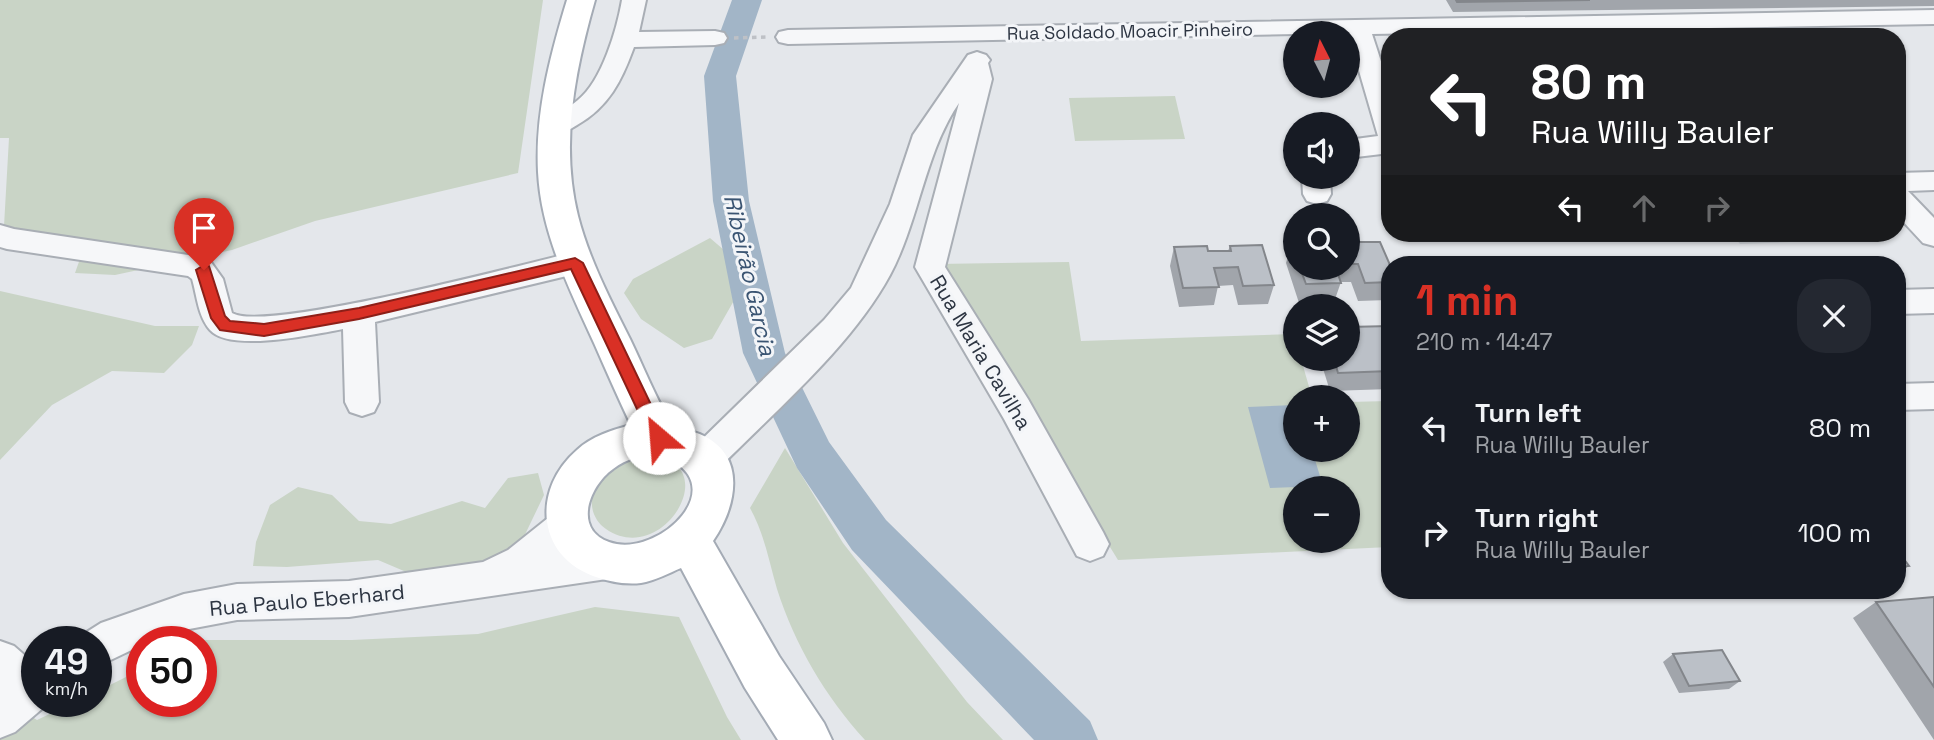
<!DOCTYPE html>
<html lang="en">
<head>
<meta charset="utf-8">
<style>
  :root { --surface:#171b24; --page:#242831; --text:#f1f3f6; --muted:#9ea1a6; --accent:#d93025 }
  body { margin:0; font-family:"Space Grotesk",sans-serif; background:var(--page); color:var(--text); height:100vh; display:flex; flex-direction:column; font-size:26px; white-space:nowrap }
  * { box-sizing:border-box; margin:0 }
  p { font-size:23px; color:var(--muted) }
  .icon { flex:none; width:38px; height:38px; fill:none; stroke:currentColor; stroke-width:2; stroke-linecap:round; stroke-linejoin:round }
  .map { position:relative; flex:1; overflow:hidden }
  .panel { position:absolute; left:1381px; top:256px; width:525px; height:343px; display:flex; flex-direction:column; background:var(--surface); border-radius:28px; box-shadow:0 2px 5px #0004 }
  .panel>* { flex:none }
  .top-card { position:absolute; left:1381px; top:28px; width:525px; height:214px; border-radius:28px; box-shadow:0 2px 5px #0004; background:#202124; color:#fff; overflow:hidden }
  .needle { width:46px; rotate:354deg }
  .tools { position:absolute; left:1283px; top:21px; display:grid; gap:14px }
  .tools a { display:grid; place-items:center; width:77px; height:77px; border-radius:50%; background:var(--surface); box-shadow:0 2px 5px #0004; font-size:35px }
  .speed { position:absolute; left:21px; top:626px; display:flex; gap:14px; font-size:35px; font-weight:700; text-align:center }
  .speed>* { display:grid; place-content:center; width:91px; height:91px; border-radius:50%; background:var(--surface); box-shadow:0 2px 5px #0004; line-height:1 }
  .speed small { font-size:18px; font-weight:400 }
  .speed .limit { border:10px solid #d22; background:#fff; color:#111 }
  .pin { position:absolute; display:grid; place-items:center; width:60px; height:60px; color:#fff; margin:-72px -30px; border-radius:50% 50% 50% 0; rotate:-45deg; box-shadow:0 0 7px #0007 }
  .pin .icon { rotate:45deg }
  .me { position:absolute; width:77px; margin:-38px; rotate:333deg; stroke-linejoin:round; filter:drop-shadow(0 0 5px #0008) }
  .turn { display:flex; align-items:center; gap:24px; height:147px; padding:0 35px; font-size:32px }
  .turn .icon { width:91px; height:91px; stroke-width:2.5 }
  .turn b { display:block; font-size:49px; line-height:60px }
  .lanes { display:flex; align-items:center; height:66px; padding:0 35px; background:#0003; justify-content:center; gap:35px; direction:ltr }
  .lanes .off { opacity:.35 }
  .round { display:grid; place-items:center; flex:none; width:74px; height:74px; border-radius:28px; background:var(--page) }
  .headline { display:flex; align-items:center; justify-content:space-between; height:119px; padding:0 35px }
  h1 { font-size:42px; font-weight:800; line-height:52px; color:var(--accent) }
  ul { padding:0; list-style:none }
  li { display:flex; align-items:center; gap:21px; height:105px; padding:0 35px }
  li div { flex:1 }
  li b { display:block; font-size:26px }
  li em { font-style:normal }
  .map>svg:first-child { display:block }
  .built { fill:#d2d6dc }
  .green { fill:#c9d4c6; fill-rule:evenodd }
  .water { fill:#a2b5c7 }
  .lines { fill:none; stroke-linecap:round; stroke-linejoin:round }
  .river { fill:#a2b5c7; fill-rule:evenodd }
  .minor-casing { stroke:#a9aeb5; stroke-width:4 }
  .major-casing { stroke:#a4abb5; stroke-width:4 }
  .path { stroke:#bec1c6; stroke-width:3.5; stroke-dasharray:4.5 4.5; stroke-linecap:butt }
  .minor { fill:#f6f7f9; fill-rule:evenodd }
  .major { fill:#fff; fill-rule:evenodd }
  .wall { fill:#a1a5ab }
  .building { fill:#bbc0c7; stroke:#83868b; stroke-width:2 }
  .route { fill:#d93025; stroke:#8d1f18; stroke-width:2 }
  .labels { text-anchor:middle; dominant-baseline:central; stroke-width:6; stroke-linejoin:round; paint-order:stroke }
  .far-street-label { font-size:18px; fill:#2d3542; stroke:#f3f5f8 }
  .street-label { font-size:21px; fill:#2d3542; stroke:#f3f5f8 }
  .water-label { font-size:23px; font-style:italic; fill:#3a5472; stroke:#f3f5f8 }
</style>
</head>
<body>
<div class="map">
<svg width="1934" height="740" viewBox="0 0 1934 740">
  <rect width="100%" height="100%" fill="#e4e7eb"/>
  <!-- built -->
  <path class="built" d="M1731,233H1836L1843,240L1740,244Z"/>
  <!-- green -->
  <path class="green" d="M0,0H543L518,173L315,221L232,250L115,275L75,273L81,256L4,226L9,138H0Z
    M1175,96L1185,139L1075,141L1069,98Z
    M710,238L724,250L736,297L712,339L684,348L641,319L624,293L633,279Z
    M1069,262L1081,341L1294,334L1295,359H1301L1312,397H1295V450H1348V402L1389,401V547L1118,560L936,264ZM1295,488H1348V541H1295Z
    M0,291L155,326H199L192,345L164,373L112,371L52,405L0,460Z
    M785,448L843,543L967,702L1003,740H865C825,696 795,645 777,589C769,561 764,533 750,508Z
    M636,458C733,447 667,571 606,529C597,523 591,512 592,501C594,478 616,464 636,458Z
    M538,473L544,495L519,547L463,568L411,574L378,560L287,567L253,566L256,542L270,505L298,487L332,495L359,521L391,524L462,501L485,508L508,478Z
    M595,607L679,617L727,717L741,740H0V697L37,720L75,702H96V692L142,669V702H201V642H197L202,640H352L478,634Z"/>
  <!-- water -->
  <path class="water" d="M1295,405V450H1312L1323,486L1270,488L1248,407Z"/>
  <g class="lines">
    <!-- river -->
    <path class="river" d="M732,0H762L736,76L749,201L785,353L829,442L886,520L1090,721L1098,740H1034L852,550L797,468L743,353L713,201L704,76Z"/>
    <!-- minor casing -->
    <g class="minor-casing">
      <path id="minor" d="M622,0H646L639,32L715,31L724,33L727,38L724,43L715,45L634,47C622,80 609,107 577,125C566,132 559,135 546,132L542,126C550,114 567,110 578,100C602,81 617,29 622,0Z
        M1934,10V24L1372,34L1390,89V153L1348,158V140L1378,136L1348,33L788,44L779,42L776,37L779,32L788,30Z
        M977,52L986,55L990,60L988,63L992,79L945,267L1028,399L1103,532L1109,544L1103,556L1090,561L1077,556L1004,419L915,267L959,103C925,152 919,221 890,275C851,347 775,411 718,469L705,474L692,469L687,459L692,449L824,320L851,288L890,204L913,135L968,55Z
        M1934,172V190L1908,191L1934,218V246L1923,243L1897,215V173Z
        M1302,177H1330L1331,194L1327,201L1317,204L1307,201L1303,194Z
        M0,225L14,229L208,258L223,279L232,313C264,333 525,264 575,252L586,255L590,263L586,271L575,274L375,322L379,402L374,412L362,416L350,412L345,402L343,329C316,334 230,353 210,330C198,316 197,296 192,279L188,276L7,249L0,247Z
        M1934,289V313L1897,314V290Z
        M1934,383V409L1897,410V384Z
        M566,509L579,514L585,525L579,536L561,551L607,545L620,550L626,562L620,574L607,579L349,617L237,620L184,630L150,642H142V645L96,667V642H78L82,635L101,623L184,594L237,584L349,581L483,562L508,550L553,514Z
        M0,641L14,646L37,666V702H50L15,732L0,738Z"/>
    </g>
    <!-- major casing -->
    <g class="major-casing">
      <path id="major" d="M567,0H595C575,70 560,144 578,216C589,259 610,299 630,339C644,368 656,398 672,426C682,429 694,431 704,436C748,458 735,509 713,541L779,656L824,723L832,740H778L745,688L681,568C669,573 654,581 641,583C625,585 607,581 593,576C535,554 533,488 577,450C592,436 612,430 631,425C618,398 606,370 594,343C569,288 541,233 538,172C535,113 550,56 567,0ZM658,455C739,481 659,560 609,542C572,529 590,485 613,469C627,458 641,456 658,455Z"/>
    </g>
    <!-- path -->
    <path class="path" d="M734,38L767,37"/>
    <!-- minor -->
    <use href="#minor" class="minor"/>
    <!-- major -->
    <use href="#major" class="major"/>
  </g>
  <!-- wall -->
  <path class="wall" d="M1446,0H1934V6L1453,12Z
    M1762,233H1808L1801,241L1769,242Z
    M1348,242L1390,265V296L1388,300L1358,301L1351,282H1341L1334,302L1299,303L1286,263L1292,244H1295V268H1348Z
    M1230,246L1274,285L1268,304L1238,305L1233,285L1218,286L1214,305L1179,307L1170,266L1174,247L1208,251H1228Z
    M1390,326V389L1330,391L1320,359H1348Z
    M1897,550L1909,566L1897,574Z
    M1934,597V740L1853,618L1876,602Z
    M1673,654L1740,681L1729,689L1679,693L1663,662Z"/>
  <!-- building -->
  <path class="building" d="M1456,0H1590L1457,2Z
    M1348,242H1380L1390,265V282L1365,283L1358,264H1348V248L1350,247Z
    M1262,245L1274,285L1243,286L1238,267L1214,268L1219,287L1183,288L1174,247L1207,246L1208,251H1231L1230,246Z
    M1300,268H1336L1341,283L1306,284Z
    M1390,326V371L1338,373L1334,359H1348V327Z
    M1897,550L1909,566L1897,567Z
    M1934,597V687L1876,602Z
    M1722,650L1740,681L1689,686L1673,654Z"/>
  <!-- route -->
  <path class="route" d="M575,258L583,263L667,438L664,443H653L571,269L359,319L264,336L220,330L211,318L196,270L204,265L209,266L225,316L230,321L264,324L359,308Z"/>
  <g class="labels">
    <!-- far-street labels -->
    <g class="far-street-label">
      <text transform="translate(1130 31) rotate(-1)">Rua Soldado Moacir Pinheiro</text>
    </g>
    <!-- street labels -->
    <g class="street-label">
      <text transform="translate(981 352) rotate(59)">Rua Maria Cavilha</text>
      <text transform="translate(307 600) rotate(-5)">Rua Paulo Eberhard</text>
    </g>
    <!-- water labels -->
    <g class="water-label">
      <text transform="translate(750 275) rotate(77)">Ribeirão Garcia</text>
    </g>
  </g>
</svg>
<div class="tools">
<a><svg class="needle" viewBox="-14 -14 28 28"><path d="M0-13l5 13h-10z" fill="#e53935"/><path d="M0 13l5-13h-10z" fill="#9ea1a6"/></svg></a>
<a><svg class="icon" aria-label="sound" viewBox="0 0 24 24"><path d="M4 9h4l5-4v14l-5-4H4zM17 9q2 3 0 6"/></svg></a>
<a><svg class="icon" aria-label="search" viewBox="0 0 24 24"><circle cx="10" cy="10" r="6"/><path d="M15 15l6 6"/></svg></a>
<a><svg class="icon" aria-label="layers" viewBox="0 0 24 24"><path d="M12 4l9 5-9 5-9-5zM3 14l9 5 9-5"/></svg></a>
<a>+</a>
<a>−</a>
</div>
<div class="speed"><div>49<small>km/h</small></div><div class="limit">50</div></div>
<div class="pin" style="left:204px;top:270px;background:#d93025"><svg class="icon" aria-label="arrive" viewBox="0 0 24 24"><path d="M6 21V4h12l-3 4 3 4H6"/></svg></div>
<svg class="me" style="left:659px;top:438px" viewBox="-20 -20 40 40"><circle r="19" fill="#fff"/><path d="M0-13L10 11 0 6-10 11z" fill="#d93025"/></svg>
<div class="top-card">
<div class="turn"><svg class="icon" aria-label="left" viewBox="0 0 24 24"><path d="M17 20v-9H6M10 6l-5 5 5 5"/></svg><div><b>80 m</b>Rua Willy Bauler</div></div>
<div class="lanes"><svg class="icon" aria-label="left" viewBox="0 0 24 24"><path d="M17 20v-9H6M10 6l-5 5 5 5"/></svg><svg class="icon off" aria-label="ahead" viewBox="0 0 24 24"><path d="M12 20V5M6 11l6-6 6 6"/></svg><svg class="icon off" aria-label="right" viewBox="0 0 24 24"><path d="M7 20v-9h11M14 6l5 5-5 5"/></svg></div>
</div>
<section class="panel">
<div class="headline"><div><h1>1 min</h1><p>210 m · 14:47</p></div><a class="round"><svg class="icon" aria-label="close" viewBox="0 0 24 24"><path d="M6 6l12 12M18 6L6 18"/></svg></a></div>
<ul>
<li><svg class="icon" aria-label="left" viewBox="0 0 24 24"><path d="M17 20v-9H6M10 6l-5 5 5 5"/></svg><div><b>Turn left</b><p>Rua Willy Bauler</p></div><em>80 m</em></li>
<li><svg class="icon" aria-label="right" viewBox="0 0 24 24"><path d="M7 20v-9h11M14 6l5 5-5 5"/></svg><div><b>Turn right</b><p>Rua Willy Bauler</p></div><em>100 m</em></li>
</ul>
</section>
</div>
</body>
</html>
